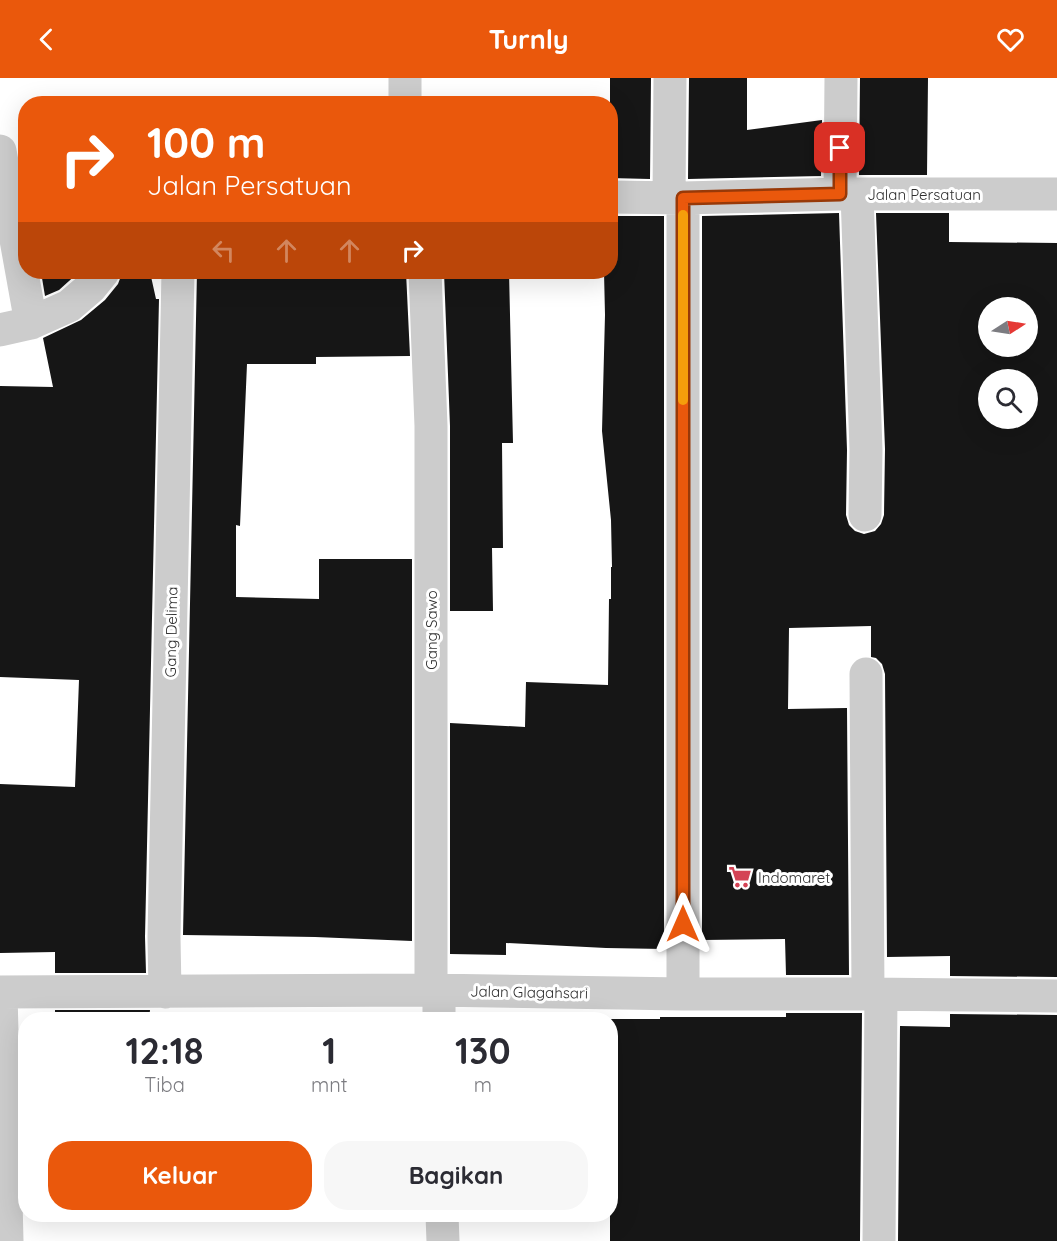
<!DOCTYPE html>
<html lang="id">
<head>
<meta charset="utf-8">
<style>
  :root { --surface:#fff; --page:#f7f7f7; --text:#2b2b33; --muted:#7c7c81; --accent:#ea580c }
  body { margin:0; font-family:Quicksand,sans-serif; background:var(--page); color:var(--text); height:100vh; display:flex; flex-direction:column; font-size:22px; white-space:nowrap }
  * { box-sizing:border-box; margin:0 }
  p { font-size:20px; color:var(--muted) }
  .icon { flex:none; width:33px; height:33px; fill:none; stroke:currentColor; stroke-width:2; stroke-linecap:round; stroke-linejoin:round }
  .map { position:relative; flex:1; overflow:hidden }
  .sheet { position:absolute; left:18px; top:934px; width:600px; height:210px; display:flex; flex-direction:column; background:var(--surface); border-radius:24px; box-shadow:0 6px 24px #0002 }
  .sheet>* { flex:none }
  .guide { position:absolute; left:18px; top:18px; width:600px; height:183px; border-radius:24px; box-shadow:0 6px 24px #0002; background:#ea580c; color:#fff; overflow:hidden }
  .needle { width:39px; rotate:78deg }
  .fabs { position:absolute; left:978px; top:219px; display:grid; gap:12px }
  .fabs a { display:grid; place-items:center; width:60px; height:60px; border-radius:50%; background:var(--surface); box-shadow:0 6px 24px #0002; font-size:30px }
  .pin { position:absolute; display:grid; place-items:center; width:51px; height:51px; color:#fff; margin:-26px; border-radius:12px; box-shadow:0 3px 9px #0006 }
  .me { position:absolute; width:66px; margin:-33px; rotate:0deg; stroke-linejoin:round; filter:drop-shadow(0 0 4px #0008) }
  .turn { display:flex; align-items:center; gap:21px; height:126px; padding:0 30px; font-size:27px }
  .turn .icon { width:78px; height:78px; stroke-width:2.5 }
  .turn b { display:block; font-size:42px; line-height:51px }
  .lanes { display:flex; align-items:center; height:57px; padding:0 30px; background:#0003; justify-content:center; gap:30px; direction:ltr }
  .lanes .off { opacity:.35 }
  .eta { display:flex; justify-content:space-evenly; align-items:center; height:102px; text-align:center }
  .eta b { font-size:36px; font-weight:700; line-height:42px }
  .action { display:flex; gap:12px; margin-top:auto; padding:12px 30px }
  .action a { flex:1; height:69px; border-radius:24px; background:var(--accent); color:#fff; font-size:24px; font-weight:700; line-height:69px; text-align:center }
  .action a+a { background:var(--page); color:var(--text) }
  header { display:flex; justify-content:space-between; align-items:center; height:78px; padding:0 30px; background:var(--accent); color:#fff; font-size:27px; font-weight:700 }
  .map>svg:first-child { display:block }
  .building { fill:#161616; fill-rule:evenodd }
  .lines { fill:none; stroke-linecap:round; stroke-linejoin:round }
  .minor { stroke:#ccc; stroke-width:33 }
  .route-casing { stroke:#983908; stroke-width:15 }
  .route { stroke:#ea580c; stroke-width:10 }
  .slow { stroke:#f59e0b; stroke-width:10 }
  .labels { text-anchor:middle; dominant-baseline:central; stroke-width:6; stroke-linejoin:round; paint-order:stroke }
  .street-label { font-size:15px; fill:#2f2f2f; stroke:#fff }
  .poi-label { font-size:15px; fill:#2f2f2f; stroke:#fff; text-anchor:start }
</style>
</head>
<body>
<header><svg class="icon" aria-label="back" viewBox="0 0 24 24"><path d="M15 5l-7 7 7 7"/></svg>Turnly<svg class="icon" aria-label="heart" viewBox="0 0 24 24"><path d="M12 20l-8-8c-3-5 5-10 8-4 3-6 11-1 8 4z"/></svg></header>
<div class="map">
<svg width="1057" height="1163" viewBox="0 0 1057 1163">
  <rect width="100%" height="100%" fill="#fff"/>
  <!-- building -->
  <path class="building" d="M610,0H651L650,101L610,100Z
    M689,0H747V52L822,42L821,98L688,101Z
    M860,0H928L927,97H859Z
    M839,135L847,372L846,437L849,447L855,453L864,456L875,453L881,446L884,437L885,371L876,135H949V164L1057,165V899L950,898V878L887,879L885,596L882,586L876,580L871,579V548L789,550L788,631L847,630L849,897H786L785,861L702,862V138ZM988,230H1028V268H988ZM988,302H1028V340H988Z
    M610,138H664V871L606,870L506,865V877L450,876V645L525,649L526,604L608,607L609,521H611V489H612L611,442L602,353L605,237L604,194H610Z
    M41,194H79L59,212L45,218Z
    M121,194H150L156,221H159L145,859L146,895H55V874L0,875V706L75,709L79,602L0,599V308L53,309L43,260L81,242L105,222L118,206L121,198Z
    M197,194H406L410,278L316,279V286H247L240,448L236,447V519L319,521V481H412V863L315,859L183,857Z
    M444,194H509L513,365H502L503,470H492L493,533H450V348Z
    M55,932H150L149,942H55Z
    M786,935H862L860,1163H610V941H660V939H786Z
    M950,936L1057,937V1163H898L900,948L950,949Z"/>
  <g class="lines">
    <!-- minor -->
    <path class="minor" d="M405,0V26
      M0,73L31,245
      M840,116L841,0
      M857,116L866,372L865,437
      M610,119L683,120L840,116H1057
      M669,120L670,0
      M683,120V916
      M425,194L431,348V912
      M0,252L31,245L69,228L90,210L103,194
      M866,596L868,916
      M0,914L431,912L683,916H868L1057,918
      M1,914L7,1163
      M165,914L164,859L178,194
      M439,942V912
      M442,1137L443,1163
      M879,1163L881,917"/>
  </g>
  <g class="lines">
    <!-- route casing -->
    <g class="route-casing">
      <path id="route" d="M683,846V120L840,116V70"/>
    </g>
    <!-- route -->
    <use href="#route" class="route"/>
    <!-- slow -->
    <path class="slow" d="M683,137V322"/>
  </g>
  <!-- icons -->
  <defs>
    <g id="supermarket-bare" transform="scale(1.8)"><path d="M-6-5.5h2.5l.6 2H6L4.5 2H-2.5L-4.4-4H-6ZM-1.5 3.2a1.3 1.3 0 1 0 .1 0ZM3 3.2a1.3 1.3 0 1 0 .1 0Z" fill="#d44355" stroke="#fff" stroke-width="2.5" paint-order="stroke"/></g>
  </defs>
  <g fill-rule="evenodd">
    <use href="#supermarket-bare" x="740" y="799"/>
  </g>
  <g class="labels">
    <!-- street labels -->
    <g class="street-label">
      <text x="924" y="116">Jalan Persatuan</text>
      <text transform="translate(431 552) rotate(-90)">Gang Sawo</text>
      <text transform="translate(171 554) rotate(-89)">Gang Delima</text>
      <text transform="translate(529 914) rotate(1)">Jalan Glagahsari</text>
    </g>
    <!-- poi labels -->
    <g class="poi-label">
      <text x="758" y="799">Indomaret</text>
    </g>
  </g>
</svg>
<div class="fabs">
<a><svg class="needle" viewBox="-14 -14 28 28"><path d="M0-13l5 13h-10z" fill="#e53935"/><path d="M0 13l5-13h-10z" fill="#7c7c81"/></svg></a>
<a><svg class="icon" aria-label="search" viewBox="0 0 24 24"><circle cx="10" cy="10" r="6"/><path d="M15 15l6 6"/></svg></a>
</div>
<div class="pin" style="left:840px;top:70px;background:#d93025"><svg class="icon" aria-label="arrive" viewBox="0 0 24 24"><path d="M6 21V4h12l-3 4 3 4H6"/></svg></div>
<svg class="me" style="left:683px;top:846px" viewBox="-20 -20 40 40"><path d="M0-17L14 15 0 8-14 15z" fill="#ea580c" stroke="#fff" stroke-width="4"/></svg>
<div class="guide">
<div class="turn"><svg class="icon" aria-label="right" viewBox="0 0 24 24"><path d="M7 20v-9h11M14 6l5 5-5 5"/></svg><div><b>100 m</b>Jalan Persatuan</div></div>
<div class="lanes"><svg class="icon off" aria-label="left" viewBox="0 0 24 24"><path d="M17 20v-9H6M10 6l-5 5 5 5"/></svg><svg class="icon off" aria-label="ahead" viewBox="0 0 24 24"><path d="M12 20V5M6 11l6-6 6 6"/></svg><svg class="icon off" aria-label="ahead" viewBox="0 0 24 24"><path d="M12 20V5M6 11l6-6 6 6"/></svg><svg class="icon" aria-label="right" viewBox="0 0 24 24"><path d="M7 20v-9h11M14 6l5 5-5 5"/></svg></div>
</div>
<section class="sheet">
<div class="eta">
<div><b>12:18</b><p>Tiba</p></div>
<div><b>1</b><p>mnt</p></div>
<div><b>130</b><p>m</p></div>
</div>
<div class="action"><a>Keluar</a><a>Bagikan</a></div>
</section>
</div>
</body>
</html>
